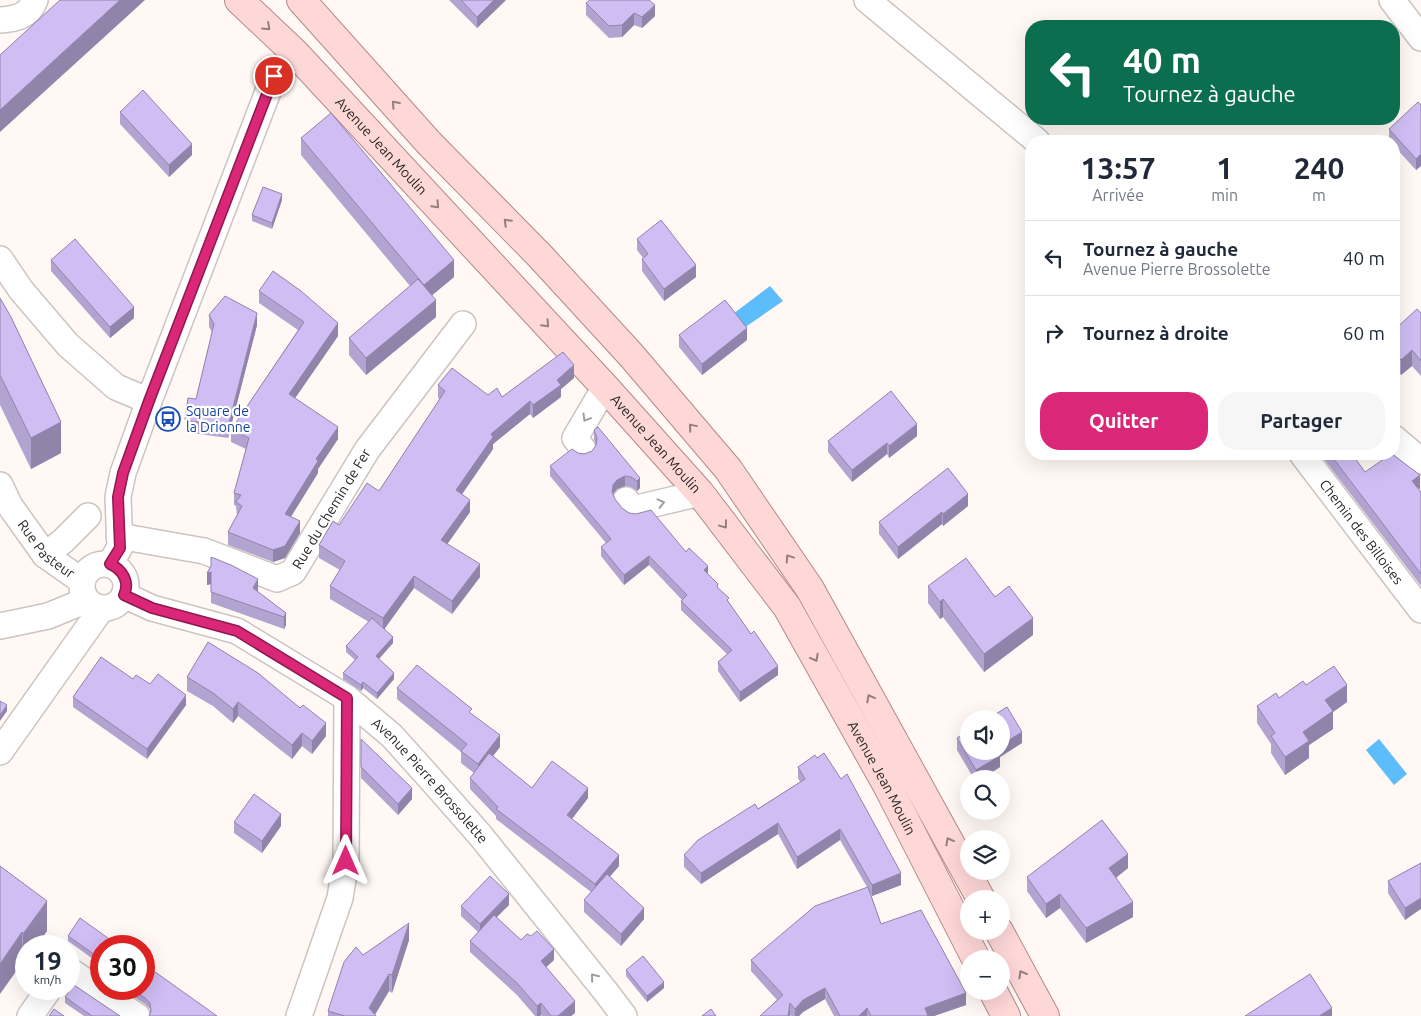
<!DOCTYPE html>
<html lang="fr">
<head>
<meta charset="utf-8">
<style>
  :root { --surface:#fff; --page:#f6f6f7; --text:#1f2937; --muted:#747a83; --line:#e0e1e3; --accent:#db2777 }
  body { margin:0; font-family:Ubuntu,sans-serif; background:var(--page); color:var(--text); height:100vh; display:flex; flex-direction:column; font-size:19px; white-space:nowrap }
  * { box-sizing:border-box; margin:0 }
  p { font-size:16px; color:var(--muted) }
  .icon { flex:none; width:28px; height:28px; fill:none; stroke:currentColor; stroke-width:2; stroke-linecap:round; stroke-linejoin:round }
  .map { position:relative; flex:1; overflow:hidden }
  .details { position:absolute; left:1025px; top:135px; width:375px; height:325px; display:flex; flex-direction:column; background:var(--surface); border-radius:20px; box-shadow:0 5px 20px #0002 }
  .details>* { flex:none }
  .hud { position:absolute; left:1025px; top:20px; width:375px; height:105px; border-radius:20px; box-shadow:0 5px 20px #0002; background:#0b6e4f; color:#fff; overflow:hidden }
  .tools { position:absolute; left:960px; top:710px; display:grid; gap:10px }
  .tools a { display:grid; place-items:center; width:50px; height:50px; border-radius:50%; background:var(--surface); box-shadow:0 5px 20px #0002; font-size:25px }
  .speed { position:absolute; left:15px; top:935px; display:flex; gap:10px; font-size:25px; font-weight:700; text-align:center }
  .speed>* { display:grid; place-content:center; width:65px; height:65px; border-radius:50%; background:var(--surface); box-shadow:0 5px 20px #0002; line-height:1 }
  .speed small { font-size:12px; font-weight:400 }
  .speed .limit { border:8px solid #d22; background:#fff; color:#111 }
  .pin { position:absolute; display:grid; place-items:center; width:42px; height:42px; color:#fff; margin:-21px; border:2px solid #fff; border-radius:50%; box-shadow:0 1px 5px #0007 }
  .me { position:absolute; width:55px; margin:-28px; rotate:0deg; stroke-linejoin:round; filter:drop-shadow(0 0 4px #0008) }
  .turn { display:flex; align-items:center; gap:18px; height:105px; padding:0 15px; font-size:22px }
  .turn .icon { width:65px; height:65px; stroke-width:2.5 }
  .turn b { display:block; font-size:35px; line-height:42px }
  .eta { display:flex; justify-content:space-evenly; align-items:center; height:85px; text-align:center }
  .eta b { font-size:30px; font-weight:700; line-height:35px }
  .cta { display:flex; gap:10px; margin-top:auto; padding:10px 15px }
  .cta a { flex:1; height:58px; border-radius:20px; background:var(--accent); color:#fff; font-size:20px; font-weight:700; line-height:58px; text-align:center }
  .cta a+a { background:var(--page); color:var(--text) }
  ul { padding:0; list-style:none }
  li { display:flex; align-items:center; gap:15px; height:75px; padding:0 15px; border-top:1px solid var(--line) }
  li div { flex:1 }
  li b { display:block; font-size:19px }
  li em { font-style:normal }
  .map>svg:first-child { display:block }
  .water { fill:#5dbdfb }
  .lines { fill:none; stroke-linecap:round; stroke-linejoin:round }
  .minor-casing { stroke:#cdc4c0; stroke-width:28 }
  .major-casing { stroke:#b48888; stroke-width:30 }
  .minor { stroke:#fff; stroke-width:25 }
  .major { stroke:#fed7d7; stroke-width:28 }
  .wall { fill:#b2a3d1 }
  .shaded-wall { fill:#9184aa }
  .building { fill:#cfbdf3; stroke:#9184aa }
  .oneway { stroke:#947f7e }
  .oneway2 { stroke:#9f9e9d }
  .route-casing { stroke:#8e194d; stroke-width:12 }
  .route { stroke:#db2777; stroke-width:9 }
  .labels { text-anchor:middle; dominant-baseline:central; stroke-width:4.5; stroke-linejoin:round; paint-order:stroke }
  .street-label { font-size:14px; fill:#2a2725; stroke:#fff }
  .transit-label { font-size:14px; fill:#164399; stroke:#fff; text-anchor:start }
</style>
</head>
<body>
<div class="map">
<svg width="1421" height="1016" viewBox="0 0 1421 1016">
  <rect width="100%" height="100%" fill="#fff8f5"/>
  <!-- water -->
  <path class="water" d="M770,286L783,301L744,328L733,314Z
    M1379,739L1407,774L1394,785L1366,750Z"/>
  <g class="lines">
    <!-- minor casing -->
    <g class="minor-casing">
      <g id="minor">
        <path d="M867,0L1037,141"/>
        <path d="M1392,0L1421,38"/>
        <path d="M0,20C16,19 29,16 35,0"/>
        <path d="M0,259L21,290L68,345L116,387L149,401"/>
        <path d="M1394,438L1421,461"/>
        <path d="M583,449L575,438L605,387"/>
        <path id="s1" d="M1302,454L1421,610"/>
        <path id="s2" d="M0,485L10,506L45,555L82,581"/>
        <path d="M626,500L633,509L700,493"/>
        <path id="s3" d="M119,536L204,551L277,579L293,572L367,450L463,324"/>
        <path d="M45,555L63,541L88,516"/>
        <circle cx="104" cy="586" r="22"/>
        <path d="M110,564L120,547L118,497L123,473L149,401L274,76L296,54"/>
        <path id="s4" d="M124,595L152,608L237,631L347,698L392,736L436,785L480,835L606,992L624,1016"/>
        <path d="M0,626L48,616L87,600"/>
        <path d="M0,752L102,608"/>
        <path d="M69,970L137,1016"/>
        <path d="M30,1016L49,989"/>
        <path d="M299,1016L340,898L346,861L347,698"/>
      </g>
    </g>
    <!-- major casing -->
    <g class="major-casing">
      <g id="major">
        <path id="s5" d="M239,0L296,54L605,387L700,493L787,607L888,787L976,959"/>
        <path d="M301,0L429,143L541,257L631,355L728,469L810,589L981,899"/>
        <path d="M999,931L1045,1016"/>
        <path d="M993,991L1006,1016"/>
      </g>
    </g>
    <!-- minor -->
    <use href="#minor" class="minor"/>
    <!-- major -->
    <use href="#major" class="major"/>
  </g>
  <!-- wall -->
  <path class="wall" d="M449,0H506L477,28Z
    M586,3L655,16L642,28L634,25L622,37L609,38L586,15Z
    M1421,105V166L1416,170L1394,146V141H1389V129Z
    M120,112L192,155L169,177L120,124Z
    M301,138L454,277L432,295L436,317L366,375L349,355V338L410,286L301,155Z
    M282,200L272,229L252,221V215Z
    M637,239L696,277L664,301L642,271V259L643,258L637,250Z
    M51,260L134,318L110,338L51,271Z
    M259,291L338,336L295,398L338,439L318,469V473L291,517L300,533L285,558L273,562L228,545V532L237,515L236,506L234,505V493L246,449L231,442V430L298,330L259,303Z
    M0,298L61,453L31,469L0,405Z
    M1421,313V376L1412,366L1401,375L1394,367V330Z
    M209,315L257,325L228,438L185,432V420L196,399L212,332L209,327Z
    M679,335L747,340L702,375L679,347Z
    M574,378L561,389V397L533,418L530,414L493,444V449L462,494L470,512L447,544L480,577L452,614L414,588L384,629L393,643L379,659L394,679L377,699L363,688L361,691L343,679V673L355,660L346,652V646L369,622L330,599V586L340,570L319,558V545L339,525L379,491L440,399L438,398V385L488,395L502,397Z
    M594,430L640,478V488L637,491L631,487L625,486L617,489L613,494L615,499L622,508L686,552L708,574L729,603L778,675L740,702L718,671V662L727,654L681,610V601L682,600L649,565L624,585L601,556V547L606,543L550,476V466L578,453L584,454L592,451L596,445L594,440Z
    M917,436L889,458L887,454L852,482L828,452V441Z
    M1320,454H1352L1365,472L1420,488L1419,489L1421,492V586Z
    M968,506L943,526L942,524L898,559L879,534V522Z
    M207,573L258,590L257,591L286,613V625L284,629L211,603V584L207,585Z
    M928,586L995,597L1033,635L984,672L943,617L940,619L928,603Z
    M187,677L326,736L312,754L302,746L292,759L238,716L233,723L213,706L187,691Z
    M133,679L186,705L147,759L73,707V697Z
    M1306,685L1347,702L1333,712V729L1309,745V758L1285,775L1271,753V744L1257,723V706L1279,698Z
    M397,688L500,747L492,756L532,788L588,798L572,819L619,866L610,876L644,919L621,946L584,912V900L591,892L496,819V816L470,789V778L474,773L461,763V752L397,699Z
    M957,738L1022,743L1000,757V767L981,779H974L957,750Z
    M361,739L412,799L398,815L361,778Z
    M798,767L901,885L872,896L870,892L881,924L966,1005L934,1016H834L825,999L803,1012L799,1016H791L790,1015V1016H760L777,1000L751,971V960L867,887L840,840L797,869L778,834L701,884L684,867V855L800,782L798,778Z
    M234,822L281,826L262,853L234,833Z
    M1421,863L1405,920L1388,893V881Z
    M0,866L47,931L36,946H26L23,964L22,963Z
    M1128,868L1116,878L1133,917L1086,943L1060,908L1046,918L1027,891V877Z
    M509,905L496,917L521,940L554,960L546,967L575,1013L571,1016H542L541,1015L540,1016H535L517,995L470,952V941L478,932L461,916V906Z
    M68,936L101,946V974L91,967V961L93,959L68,941Z
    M409,940L392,993L389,991L375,1015L376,1016H328V1011L363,955Z
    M626,970L664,988L647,1002L626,976Z
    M122,989H144L217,1016L150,1013V1009L145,1004Z
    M65,997L120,1016H84L65,1003Z"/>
  <!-- shaded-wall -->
  <path class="shaded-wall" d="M120,0H145L0,132V110Z
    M494,0H506L477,28V17Z
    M655,5V16L642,28V17Z
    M634,13V25L622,37V25Z
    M192,144V155L169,177V165Z
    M1421,154V166L1416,170V159Z
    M282,194V200L272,229V223Z
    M454,260V277L424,302V285Z
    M696,265V277L664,301V289Z
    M436,300V317L366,375V358Z
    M134,307V318L110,338V327Z
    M257,313V325L228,438V427Z
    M338,323V336L289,407V394Z
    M747,328V340L702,375V364Z
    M1412,350V366L1401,375V360Z
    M574,365V378L561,389V397L533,418V405L557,380Z
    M530,401V414L493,444V449L456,503V490L491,434Z
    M61,422V453L31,469V438Z
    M917,424V436L889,458V446Z
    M338,427V439L318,469V473L285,526V514L316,459Z
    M887,443V454L852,482V470Z
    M1420,475V488L1412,494V481Z
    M625,476V486L617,489L613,494L612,492L613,485L617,480Z
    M640,478V488L637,491V481Z
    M968,494V506L943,526V514Z
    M470,500V512L441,553V540Z
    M942,512V524L898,559V547Z
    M300,521V533L285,558L273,562V550Z
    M649,556V565L624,585V575Z
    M480,564V577L452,614V601Z
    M708,566V575L704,570Z
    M211,572V584L207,585V573Z
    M414,576V588L383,631V618Z
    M258,579V590L253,600V588Z
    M943,599V617L940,619V602Z
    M286,613V625L284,629V617Z
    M1033,618V635L984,672V654Z
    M393,637V643L376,662V656Z
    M778,666V675L740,702V692Z
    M394,673V679L377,699V693Z
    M363,682V688L361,691V685Z
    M1347,685V702L1333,712V729L1309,745V758L1285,775V757L1325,700Z
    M186,695V705L147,759V749Z
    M238,702V716L233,723V709Z
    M7,705V711L0,721V715Z
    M326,723V736L312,754V741Z
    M1022,732V743L1000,757V767L981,779H976V770L996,751H1001V745Z
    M302,733V746L292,759V745Z
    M500,735V747L478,776V764Z
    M412,788V799L398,815V804Z
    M588,788V798L567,825V815Z
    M281,814V826L262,853V841Z
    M778,823V834L701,884V873Z
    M840,829V840L797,869V857Z
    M1128,854V868L1109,883V868Z
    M619,855V866L595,894V884Z
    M901,873V885L872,896V885Z
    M509,894V905L480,934V924Z
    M1060,894V908L1046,918V904Z
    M1421,898V909L1405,920V908Z
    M47,901V931L36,946H26V960L23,964V934Z
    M1133,902V917L1086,943V928Z
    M644,908V919L621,946V934Z
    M409,923V940L392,993V975Z
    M22,932V963L0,994V964Z
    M554,949V960L541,972V961Z
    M389,974V991L374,1016L369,1008Z
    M664,982V988L647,1002V996Z
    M825,988V999L803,1012L799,1016H795V1009L803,1000Z
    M966,993V1005L934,1016H925V1008Z
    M575,1001V1013L571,1016H558Z
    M541,1003V1015L540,1016H537V1006Z
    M790,1003V1016H788Z
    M867,1008V1016H859Z
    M1332,1008V1016H1319Z"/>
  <!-- building -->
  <path class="building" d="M60,0H120L0,110V55Z
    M461,0H494L477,17Z
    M590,0H649L655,5L642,17L634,13L622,25L609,26L586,3Z
    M143,90L192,144L169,165L120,112Z
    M1418,102L1421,105V154L1416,159L1389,129Z
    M331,113L454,260L424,285L301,138Z
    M263,187L282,194L272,223L252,215Z
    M661,220L696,265L664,289L642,259L648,254L637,239Z
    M75,239L134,307L110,327L51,260Z
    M273,271L301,291L338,323L289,394L338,427L316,459L318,461L285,514L300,521L285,546L273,550L228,532L242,506L236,502L241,495L234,493L249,438L231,430L304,322L259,291Z
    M418,279L436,300L366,358L349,338Z
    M225,296L257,313L228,427L185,420L188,398L196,399L214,324L209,315Z
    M0,298L11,317L61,422L31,438L0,375Z
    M725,300L747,328L702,364L679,335Z
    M1417,309L1421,313V361L1412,350L1401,360L1394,352V330Z
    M563,352L574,365L557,380L561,385L533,405L530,401L491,434L493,437L456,490L470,500L441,540L480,564L452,601L414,576L383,618L330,586L345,561L319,545L333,521L339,525L367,483L379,491L445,391L438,385L452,368L488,395L497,388L502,397Z
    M891,391L917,424L889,446L887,443L852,470L828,441Z
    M598,427L640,478L637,481L631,477L625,476L617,480L613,485L612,492L615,499L622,508L629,513L636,514L651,510L686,552L689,548L708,566L704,570L718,584L717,587L729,598L727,600L751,634L754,631L778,666L740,692L718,662L732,650L681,601L687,595L649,556L624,575L601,547L611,539L550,466L572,449L578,453L584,454L592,451L596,445L597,438L594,430Z
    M1330,454H1352L1365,472L1391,454H1392L1420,475L1412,481L1421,492V574Z
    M948,468L968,494L943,514L942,512L898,547L879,522Z
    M211,557L231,565L258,579L253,588L286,613L284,617L211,592V572L207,573L211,566Z
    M966,558L995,597L1009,586L1033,618L984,654L943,599L940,602L928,586Z
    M372,618L393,637L376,656L394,673L377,693L363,682L361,685L343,673L358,657L346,646Z
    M208,642L258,673L300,708L303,705L326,723L312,741L302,733L292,745L238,702L233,709L213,693L187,677Z
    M101,657L133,679L136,675L150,684L158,674L186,695L147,749L73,697Z
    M417,665L472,709L469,712L500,735L478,764L461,751L467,744L397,688Z
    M1334,666L1347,685L1325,700L1333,711L1303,732L1309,741L1285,757L1271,736L1275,733L1257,706L1276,693L1279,698L1303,681L1306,685Z
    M0,701L7,705L0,715Z
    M1007,707L1022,732L1001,745V719H988Z
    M969,731V751H998L1000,756L976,770L957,738Z
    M361,739L412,788L398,804L361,767Z
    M489,753L532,788L552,761L588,788L567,815L619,855L595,884L496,809L498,807L470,778Z
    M824,753L841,779L847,774L901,873L872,885L840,829L797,857L778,823L701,873L684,855L698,840L755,804L758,809L805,779L798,767L815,755L817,758Z
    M254,794L281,814L262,841L234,822Z
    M1102,820L1128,854L1109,868L1133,902L1086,928L1060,894L1046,904L1027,877Z
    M1421,863V898L1405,908L1388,881Z
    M0,866L47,901L23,934L22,932L0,964Z
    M607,874L644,908L621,934L584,900Z
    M490,876L509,894L480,924L461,906Z
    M868,887L881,924L921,910L966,993L925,1008L928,1016H871L867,1008L859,1016H840L825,988L803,1000L795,1009L790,1003L788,1016H760L783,995L751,960L815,906Z
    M494,915L521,940L527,934L531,936L537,931L554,949L541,961L575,1001L558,1016H551L541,1003L537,1006L517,983L470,941Z
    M80,918L119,946H101V968L91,961L95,955L68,936Z
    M409,923L392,975L389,974L369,1008L376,1016H345L328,1011L344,962L356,947L363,955Z
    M643,956L664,982L647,996L626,970Z
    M144,964L217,1016H149L151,1011L150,1003L145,998L131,989H144Z
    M1310,974L1332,1008L1319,1016H1245Z
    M74,985L120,1016H92L65,997Z
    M54,1009L64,1016H49Z
    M711,1009L716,1016H702Z"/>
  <!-- one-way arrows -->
  <defs><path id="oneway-chevron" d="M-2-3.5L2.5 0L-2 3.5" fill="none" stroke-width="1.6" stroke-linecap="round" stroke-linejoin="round" transform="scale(1.25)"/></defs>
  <g class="oneway">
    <use href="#oneway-chevron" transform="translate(267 27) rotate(43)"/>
    <use href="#oneway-chevron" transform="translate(395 104) rotate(-132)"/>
    <use href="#oneway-chevron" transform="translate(436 205) rotate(47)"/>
    <use href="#oneway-chevron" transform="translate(507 222) rotate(-135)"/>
    <use href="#oneway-chevron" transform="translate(546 324) rotate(47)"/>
    <use href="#oneway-chevron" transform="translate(692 427) rotate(-130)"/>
    <use href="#oneway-chevron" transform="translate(724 525) rotate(53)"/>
    <use href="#oneway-chevron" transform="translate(789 558) rotate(-124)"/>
    <use href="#oneway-chevron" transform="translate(815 658) rotate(61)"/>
    <use href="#oneway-chevron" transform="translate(870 698) rotate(-119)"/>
    <use href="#oneway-chevron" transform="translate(949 841) rotate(-119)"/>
    <use href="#oneway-chevron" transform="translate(1022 974) rotate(-119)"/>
  </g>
  <g class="oneway2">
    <use href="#oneway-chevron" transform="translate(586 418) rotate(121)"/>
    <use href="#oneway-chevron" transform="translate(661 503) rotate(-14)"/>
    <use href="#oneway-chevron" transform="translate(594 977) rotate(-129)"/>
  </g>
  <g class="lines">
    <!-- route casing -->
    <g class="route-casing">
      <path id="route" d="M274,76L149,401L123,473L118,497L120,548L110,564C123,570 130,582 124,595L152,608L237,631L347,698L346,861"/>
    </g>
    <!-- route -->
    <use href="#route" class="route"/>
  </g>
  <!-- icons -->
  <defs>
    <g id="bus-ring" transform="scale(1.25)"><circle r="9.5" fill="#fff" stroke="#1a4fb4" stroke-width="1.5"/><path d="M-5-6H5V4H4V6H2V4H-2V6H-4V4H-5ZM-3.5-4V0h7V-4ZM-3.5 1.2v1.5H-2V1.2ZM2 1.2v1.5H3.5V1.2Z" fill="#1a4fb4"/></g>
  </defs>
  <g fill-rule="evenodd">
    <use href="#bus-ring" x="168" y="419"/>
  </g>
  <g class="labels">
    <!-- street labels -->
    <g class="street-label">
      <text stroke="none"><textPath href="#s5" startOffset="204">Avenue Jean Moulin</textPath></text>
      <text stroke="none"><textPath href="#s5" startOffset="609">Avenue Jean Moulin</textPath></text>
      <text stroke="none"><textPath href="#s3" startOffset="256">Rue du Chemin de Fer</textPath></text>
      <text stroke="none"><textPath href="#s1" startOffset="98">Chemin des Billoises</textPath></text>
      <text stroke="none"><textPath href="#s2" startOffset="80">Rue Pasteur</textPath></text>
      <text stroke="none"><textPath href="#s5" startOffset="1014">Avenue Jean Moulin</textPath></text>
      <text stroke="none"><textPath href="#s4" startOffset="365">Avenue Pierre Brossolette</textPath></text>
    </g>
    <!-- transit labels -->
    <g class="transit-label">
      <text x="186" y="411">Square de<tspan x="186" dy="16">la Drionne</tspan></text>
    </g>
  </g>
</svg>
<div class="tools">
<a><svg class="icon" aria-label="sound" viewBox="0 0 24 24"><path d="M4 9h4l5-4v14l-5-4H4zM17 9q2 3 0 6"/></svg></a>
<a><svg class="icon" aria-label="search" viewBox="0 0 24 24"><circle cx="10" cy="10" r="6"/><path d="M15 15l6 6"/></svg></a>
<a><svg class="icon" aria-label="layers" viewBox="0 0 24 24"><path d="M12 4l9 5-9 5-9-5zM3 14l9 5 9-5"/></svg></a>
<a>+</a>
<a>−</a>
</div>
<div class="speed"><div>19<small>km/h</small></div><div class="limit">30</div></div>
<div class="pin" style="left:274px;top:76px;background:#d93025"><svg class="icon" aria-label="arrive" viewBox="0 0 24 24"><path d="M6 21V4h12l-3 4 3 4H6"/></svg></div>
<svg class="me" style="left:346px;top:861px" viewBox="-20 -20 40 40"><path d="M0-17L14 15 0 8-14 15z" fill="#db2777" stroke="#fff" stroke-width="4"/></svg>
<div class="hud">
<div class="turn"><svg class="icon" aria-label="left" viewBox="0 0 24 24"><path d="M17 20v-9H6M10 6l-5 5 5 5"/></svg><div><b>40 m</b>Tournez à gauche</div></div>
</div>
<section class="details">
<div class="eta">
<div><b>13:57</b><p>Arrivée</p></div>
<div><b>1</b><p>min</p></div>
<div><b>240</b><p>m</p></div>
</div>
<ul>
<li><svg class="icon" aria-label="left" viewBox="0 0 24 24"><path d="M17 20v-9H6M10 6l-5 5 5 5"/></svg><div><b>Tournez à gauche</b><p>Avenue Pierre Brossolette</p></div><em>40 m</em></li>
<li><svg class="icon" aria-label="right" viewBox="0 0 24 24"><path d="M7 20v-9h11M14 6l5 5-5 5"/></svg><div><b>Tournez à droite</b></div><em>60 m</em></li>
</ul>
<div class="cta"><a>Quitter</a><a>Partager</a></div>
</section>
</div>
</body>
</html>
